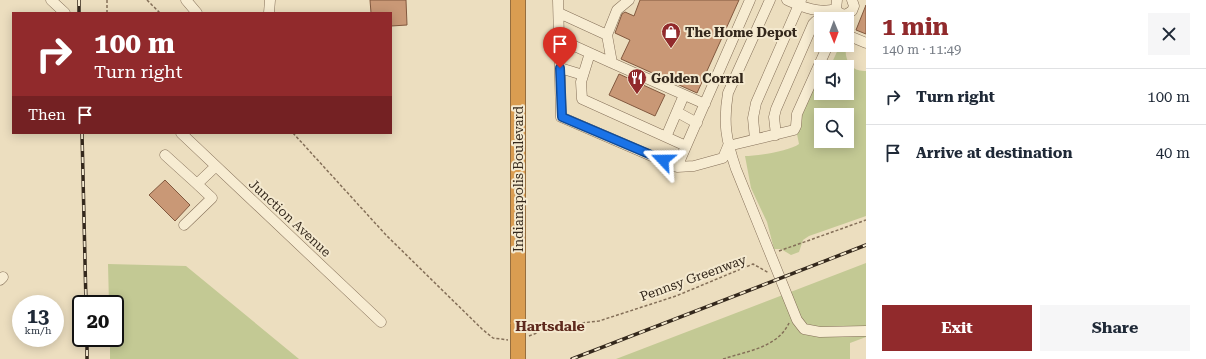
<!DOCTYPE html>
<html lang="en">
<head>
<meta charset="utf-8">
<style>
  :root { --surface:#fff; --page:#f6f6f7; --text:#1f2937; --muted:#747a83; --line:#e0e1e3; --accent:#912a2c }
  body { margin:0; font-family:"Roboto Serif",serif; background:var(--page); color:var(--text); height:100vh; display:flex; flex-direction:column; font-size:15px; white-space:nowrap }
  * { box-sizing:border-box; margin:0 }
  p { font-size:13px; color:var(--muted) }
  .icon { flex:none; width:22px; height:22px; fill:none; stroke:currentColor; stroke-width:2; stroke-linecap:round; stroke-linejoin:round }
  .map { position:relative; flex:1; overflow:hidden }
  .side { display:flex; flex-direction:column; background:var(--surface); width:340px }
  .side>* { flex:none }
  .guide { position:absolute; left:12px; top:12px; width:380px; height:122px; border-radius:0px; box-shadow:0 2px 10px #0003; background:#912a2c; color:#fff; overflow:hidden }
  .needle { width:26px; rotate:179deg }
  .buttons { position:absolute; left:814px; top:12px; display:grid; gap:8px }
  .buttons a { display:grid; place-items:center; width:40px; height:40px; border-radius:0px; background:var(--surface); box-shadow:0 2px 10px #0003; font-size:20px }
  .speed { position:absolute; left:12px; top:295px; display:flex; gap:8px; font-size:20px; font-weight:700; text-align:center }
  .speed>* { display:grid; place-content:center; width:52px; height:52px; border-radius:50%; background:var(--surface); box-shadow:0 2px 10px #0003; line-height:1 }
  .speed small { font-size:10px; font-weight:400 }
  .speed .limit { border:2px solid #111; border-radius:6px; background:#fff; color:#111 }
  .pin { position:absolute; display:grid; place-items:center; width:34px; height:34px; color:#fff; margin:-41px -17px; border-radius:50% 50% 50% 0; rotate:-45deg; box-shadow:0 0 4px #0007 }
  .pin .icon { rotate:45deg }
  .me { position:absolute; width:44px; margin:-22px; rotate:293deg; stroke-linejoin:round; filter:drop-shadow(0 0 3px #0008) }
  .turn { display:flex; align-items:center; gap:14px; height:84px; padding:0 16px; font-size:18px }
  .turn .icon { width:52px; height:52px; stroke-width:2.5 }
  .turn b { display:block; font-size:28px; line-height:34px }
  .then { display:flex; align-items:center; height:38px; padding:0 16px; background:#0003; gap:8px; font-size:15px }
  .round { display:grid; place-items:center; flex:none; width:42px; height:42px; border-radius:0px; background:var(--page) }
  .overview { display:flex; align-items:center; justify-content:space-between; height:68px; padding:0 16px }
  h1 { font-size:24px; font-weight:700; line-height:30px; color:var(--accent) }
  .cta { display:flex; gap:8px; margin-top:auto; padding:8px 16px }
  .cta a { flex:1; height:46px; border-radius:0px; background:var(--accent); color:#fff; font-size:16px; font-weight:700; line-height:46px; text-align:center }
  .cta a+a { background:var(--page); color:var(--text) }
  ul { padding:0; list-style:none }
  li { display:flex; align-items:center; gap:12px; height:56px; padding:0 16px; border-top:1px solid var(--line) }
  li div { flex:1 }
  li b { display:block; font-size:15px }
  li em { font-style:normal }
  main { display:flex; flex:1; min-height:0 }
  .map>svg:first-child { display:block }
  .green { fill:#c3c994; fill-rule:evenodd }
  .building { fill:#c99876; stroke:#82593f }
  .lines { fill:none; stroke-linecap:round; stroke-linejoin:round }
  .minor-casing { stroke:#846f58; stroke-width:11 }
  .highway-casing { stroke:#523e2d; stroke-width:16 }
  .path { stroke:#846f58; stroke-width:1.5; stroke-dasharray:3 2; stroke-linecap:butt }
  .minor { stroke:#f7ecd2; stroke-width:10 }
  .highway { stroke:#da9d51; stroke-width:15 }
  .rail-casing { stroke:#34281c; stroke-width:3.5 }
  .rail { stroke:#f4e9cf; stroke-width:2; stroke-dasharray:6; stroke-linecap:butt }
  .highway-bridge-casing { stroke:#523e2d; stroke-width:16; stroke-linecap:butt }
  .highway-bridge { stroke:#da9d51; stroke-width:15 }
  .route-casing { stroke:#114b97; stroke-width:10 }
  .route { stroke:#1a73e8; stroke-width:7 }
  .labels { text-anchor:middle; dominant-baseline:central; stroke-width:4; stroke-linejoin:round; paint-order:stroke }
  .poi-label { font-size:13px; font-weight:bold; fill:#34281c; stroke:#f4e9cf; text-anchor:start }
  .street-label { font-size:13px; fill:#34281c; stroke:#f4e9cf }
  .neighbourhood-label { font-size:14px; font-weight:bold; fill:#5f2a1d; stroke:#f4e9cf }
</style>
</head>
<body>
<main>
<div class="map">
<svg width="866" height="359" viewBox="0 0 866 359">
  <rect width="100%" height="100%" fill="#ecdebf"/>
  <!-- green -->
  <path class="green" d="M840,45L846,47C844,60 851,72 866,71V216L809,236L803,240L799,252L791,255L781,249H774L767,222L751,188L745,156C757,156 790,151 799,144L797,134L800,130L802,112L818,79L821,81V93H847V67H830ZM821,115H847V141H821Z
    M866,263V337L850,343V359H616Z
    M108,264L186,266L299,359H110V338H115V304H109Z"/>
  <!-- building -->
  <path class="building" d="M370,0H406L407,25L391,26V13H371Z
    M640,0H739L697,93L621,59L630,40L615,33L622,14L625,12L634,16Z
    M866,5V34L856,30Z
    M619,74L665,95L655,116L609,95Z
    M165,180L190,205L175,221L149,195Z"/>
  <g class="lines">
    <!-- minor casing -->
    <g class="minor-casing">
      <path id="minor" d="M51,0L65,13
        M186,0L197,13
        M558,0L561,117L677,167L694,166L723,158L728,146L794,130L796,126L797,114L828,45
        M629,0L617,10L607,35L612,63L705,104
        M770,0L728,93C723,123 726,140 736,169L797,320L804,329L820,332L866,331
        M787,0C803,7 818,14 836,9
        M837,0L836,9L839,13L845,15L852,11L854,6L852,0
        M269,13L270,0
        M559,13L607,35
        M847,35L866,43
        M559,39L612,63
        M590,53L581,82L582,99L686,146
        M560,68L583,75
        M677,112L697,123
        M181,133L381,322
        M776,135L774,117L776,109L813,24L816,21
        M666,137L684,95
        M755,139L753,118L756,103L801,0
        M165,155L197,184
        M677,167L750,0
        M184,225L212,198L197,184L216,166
        M0,280L3,277"/>
    </g>
    <!-- highway casing -->
    <g class="highway-casing">
      <path id="highway" d="M518,324V0"/>
    </g>
    <!-- path -->
    <path class="path" d="M147,0L160,13
      M107,13V0
      M293,133L386,235L482,329L493,338L508,340
      M779,251L866,220
      M529,336L555,326L599,321L676,296L753,264L769,273
      M723,359C747,351 777,348 789,323"/>
    <!-- minor -->
    <use href="#minor" class="minor"/>
    <!-- highway -->
    <use href="#highway" class="highway"/>
    <!-- rail casing -->
    <g class="rail-casing">
      <path id="rail" d="M79,0V13
        M82,133L86,304
        M87,338V359
        M572,359L866,245"/>
    </g>
    <!-- rail -->
    <use href="#rail" class="rail"/>
    <!-- highway-bridge casing -->
    <g class="highway-bridge-casing">
      <path id="highway-bridge" d="M518,324V359"/>
    </g>
    <!-- highway-bridge -->
    <use href="#highway-bridge" class="highway-bridge"/>
  </g>
  <g class="lines">
    <!-- route casing -->
    <g class="route-casing">
      <path id="route" d="M560,68L562,117L663,160"/>
    </g>
    <!-- route -->
    <use href="#route" class="route"/>
  </g>
  <!-- icons -->
  <defs>
    <g id="shop-pin" transform="scale(1)"><path d="M0 17L-7.5 6A9.5 9.5 0 1 1 7.5 6Z" fill="#912a2c" stroke="#f4e9cf"/><path d="M-5-2.5h2.3a2.7 3.5 0 0 1 5.4 0H5L5.5 6h-11ZM-1.5-2.5h3a1.5 2.3 0 0 0-3 0Z" fill="#fff"/></g>
    <g id="restaurant-pin" transform="scale(1)"><path d="M0 17L-7.5 6A9.5 9.5 0 1 1 7.5 6Z" fill="#912a2c" stroke="#f4e9cf"/><path d="M-5-6h1v4h1v-4h1v4h1v-4h1v5L-1.5 .5V6h-2V.5L-5-1ZM5-6V6H3V1.5H1.5Q1.5-4 5-6Z" fill="#fff"/></g>
  </defs>
  <g fill-rule="evenodd">
    <use href="#shop-pin" x="671" y="32"/>
    <use href="#restaurant-pin" x="637" y="78"/>
  </g>
  <g class="labels">
    <!-- poi labels -->
    <g class="poi-label">
      <text x="685" y="32">The Home Depot</text>
      <text x="651" y="78">Golden Corral</text>
    </g>
    <!-- street labels -->
    <g class="street-label">
      <text transform="translate(518 179) rotate(-90)">Indianapolis Boulevard</text>
      <text transform="translate(290 218) rotate(43)">Junction Avenue</text>
      <text transform="translate(693 278) rotate(-20)">Pennsy Greenway</text>
    </g>
    <!-- neighbourhood labels -->
    <g class="neighbourhood-label">
      <text x="550" y="326">Hartsdale</text>
    </g>
  </g>
</svg>
<div class="buttons">
<a><svg class="needle" viewBox="-14 -14 28 28"><path d="M0-13l5 13h-10z" fill="#e53935"/><path d="M0 13l5-13h-10z" fill="#747a83"/></svg></a>
<a><svg class="icon" aria-label="sound" viewBox="0 0 24 24"><path d="M4 9h4l5-4v14l-5-4H4zM17 9q2 3 0 6"/></svg></a>
<a><svg class="icon" aria-label="search" viewBox="0 0 24 24"><circle cx="10" cy="10" r="6"/><path d="M15 15l6 6"/></svg></a>
</div>
<div class="speed"><div>13<small>km/h</small></div><div class="limit">20</div></div>
<div class="pin" style="left:560px;top:68px;background:#d93025"><svg class="icon" aria-label="arrive" viewBox="0 0 24 24"><path d="M6 21V4h12l-3 4 3 4H6"/></svg></div>
<svg class="me" style="left:663px;top:160px" viewBox="-20 -20 40 40"><path d="M0-17L14 15 0 8-14 15z" fill="#1a73e8" stroke="#fff" stroke-width="4"/></svg>
<div class="guide">
<div class="turn"><svg class="icon" aria-label="right" viewBox="0 0 24 24"><path d="M7 20v-9h11M14 6l5 5-5 5"/></svg><div><b>100 m</b>Turn right</div></div>
<div class="then">Then<svg class="icon" aria-label="arrive" viewBox="0 0 24 24"><path d="M6 21V4h12l-3 4 3 4H6"/></svg></div>
</div>
</div>
<section class="side">
<div class="overview"><div><h1>1 min</h1><p>140 m · 11:49</p></div><a class="round"><svg class="icon" aria-label="close" viewBox="0 0 24 24"><path d="M6 6l12 12M18 6L6 18"/></svg></a></div>
<ul>
<li><svg class="icon" aria-label="right" viewBox="0 0 24 24"><path d="M7 20v-9h11M14 6l5 5-5 5"/></svg><div><b>Turn right</b></div><em>100 m</em></li>
<li><svg class="icon" aria-label="arrive" viewBox="0 0 24 24"><path d="M6 21V4h12l-3 4 3 4H6"/></svg><div><b>Arrive at destination</b></div><em>40 m</em></li>
</ul>
<div class="cta"><a>Exit</a><a>Share</a></div>
</section>
</main>
</body>
</html>
